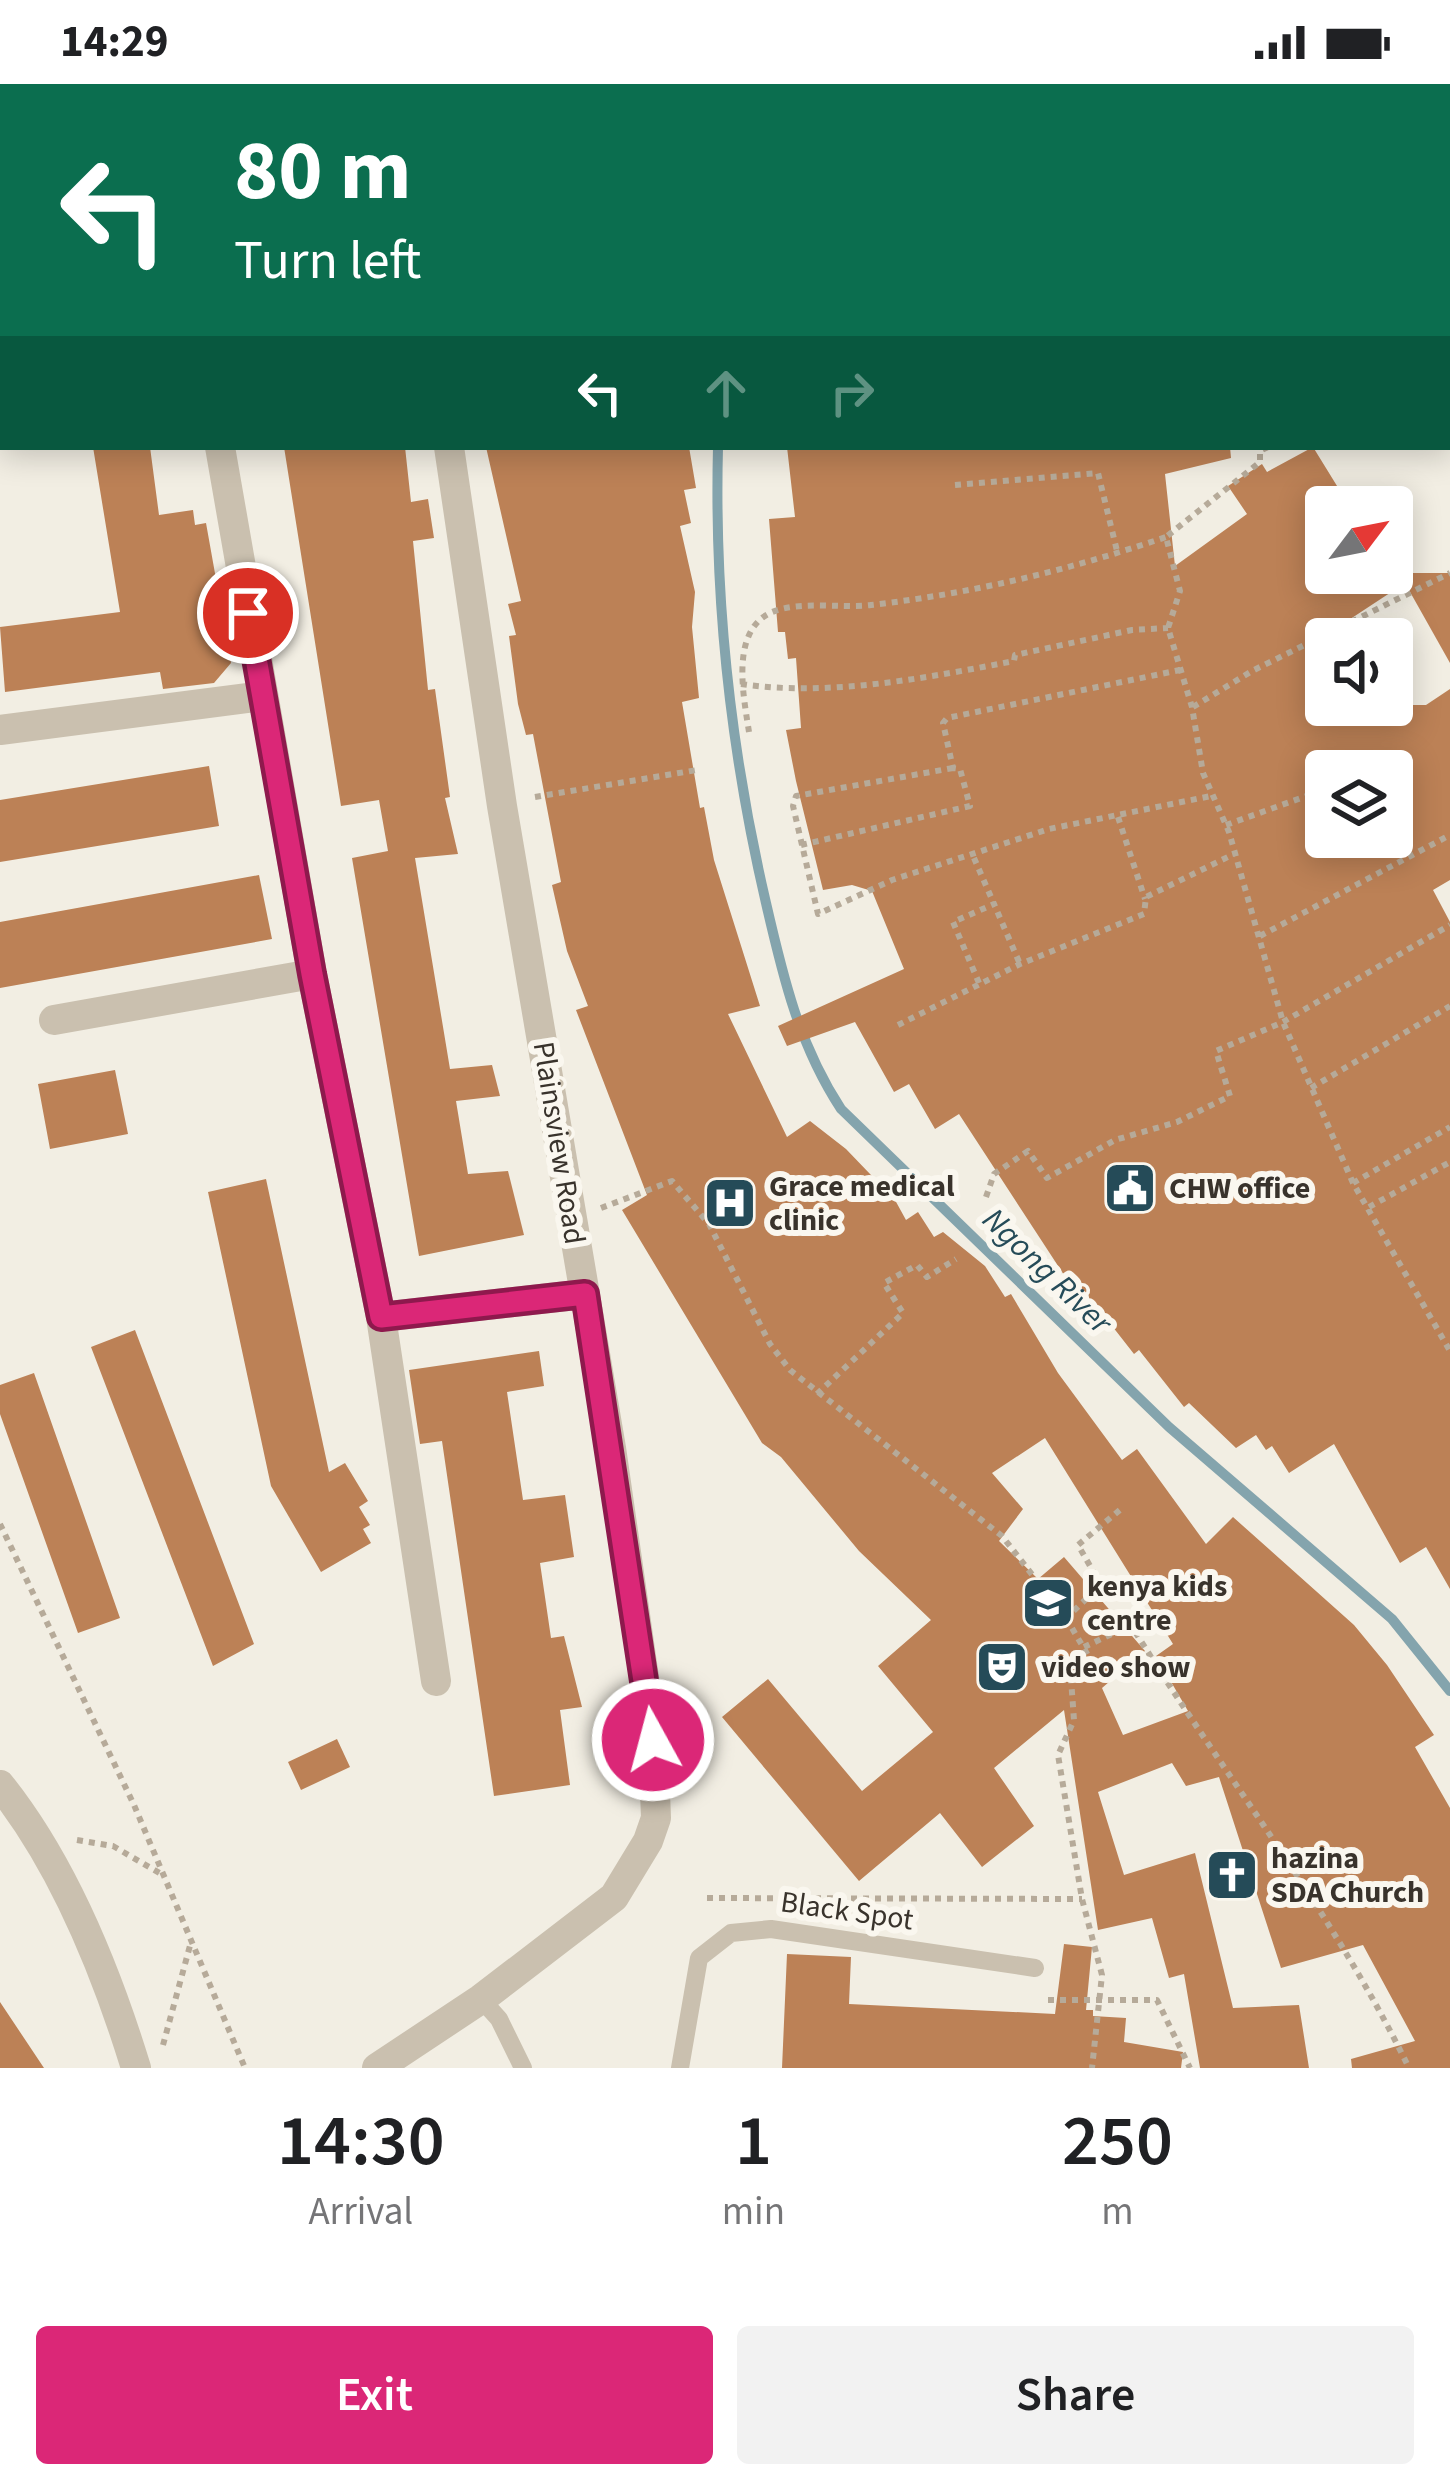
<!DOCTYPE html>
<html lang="en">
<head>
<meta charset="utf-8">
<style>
  :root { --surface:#fff; --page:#f2f2f2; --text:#202124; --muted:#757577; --accent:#db2777 }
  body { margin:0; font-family:"Source Sans 3",sans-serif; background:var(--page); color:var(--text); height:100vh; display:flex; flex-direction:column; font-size:45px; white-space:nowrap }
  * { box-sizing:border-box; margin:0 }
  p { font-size:39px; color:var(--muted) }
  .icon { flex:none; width:66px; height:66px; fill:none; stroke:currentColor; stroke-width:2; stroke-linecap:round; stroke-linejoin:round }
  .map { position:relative; height:1984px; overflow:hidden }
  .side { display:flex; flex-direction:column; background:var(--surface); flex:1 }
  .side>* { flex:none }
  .hud { position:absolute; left:0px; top:0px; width:1452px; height:366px; box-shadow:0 6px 30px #0003; background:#0b6e4f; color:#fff; overflow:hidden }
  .needle { width:78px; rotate:58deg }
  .tools { position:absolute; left:1305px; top:402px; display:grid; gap:24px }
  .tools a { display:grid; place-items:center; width:108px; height:108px; border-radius:12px; background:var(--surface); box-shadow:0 6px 30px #0003; font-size:60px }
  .pin { position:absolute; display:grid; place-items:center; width:102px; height:102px; color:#fff; margin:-51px; border:6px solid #fff; border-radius:50%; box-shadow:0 3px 12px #0007 }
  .me { position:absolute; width:132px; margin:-66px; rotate:353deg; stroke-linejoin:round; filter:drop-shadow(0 0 9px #0008) }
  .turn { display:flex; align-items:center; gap:42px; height:252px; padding:0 36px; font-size:54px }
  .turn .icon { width:156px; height:156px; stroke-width:2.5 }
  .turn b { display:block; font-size:84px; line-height:102px }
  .lanes { display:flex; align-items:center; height:114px; padding:0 36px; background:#0003; justify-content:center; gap:60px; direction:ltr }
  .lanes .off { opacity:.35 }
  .eta { display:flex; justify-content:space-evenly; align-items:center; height:204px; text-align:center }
  .eta b { font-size:72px; font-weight:600; line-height:84px }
  .action { display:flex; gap:24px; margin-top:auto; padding:24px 36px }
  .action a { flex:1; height:138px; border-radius:12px; background:var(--accent); color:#fff; font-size:48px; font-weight:600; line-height:138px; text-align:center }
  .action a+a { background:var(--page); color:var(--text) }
  .status { display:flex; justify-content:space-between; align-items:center; height:84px; padding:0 60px; background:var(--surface); direction:ltr }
  .status svg { height:33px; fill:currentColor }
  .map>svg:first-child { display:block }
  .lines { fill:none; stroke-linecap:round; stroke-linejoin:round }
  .stream { stroke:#84a4ad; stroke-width:10 }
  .building { fill:#bc8156; fill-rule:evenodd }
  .path { stroke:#b6aa99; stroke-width:6; stroke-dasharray:6 6; stroke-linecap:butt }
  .lane { stroke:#cac0af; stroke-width:18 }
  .street { stroke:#cac0af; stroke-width:30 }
  .route-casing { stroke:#8e194d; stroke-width:30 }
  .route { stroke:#db2777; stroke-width:21 }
  .labels { text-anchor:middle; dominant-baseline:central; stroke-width:12; stroke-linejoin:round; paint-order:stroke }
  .street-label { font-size:30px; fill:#39332c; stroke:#faf7ef }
  .poi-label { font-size:30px; font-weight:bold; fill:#39332c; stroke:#faf7ef; text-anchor:start }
  .water-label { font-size:33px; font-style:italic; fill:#254b58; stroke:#faf7ef }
</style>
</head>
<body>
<div class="status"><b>14:29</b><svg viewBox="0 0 49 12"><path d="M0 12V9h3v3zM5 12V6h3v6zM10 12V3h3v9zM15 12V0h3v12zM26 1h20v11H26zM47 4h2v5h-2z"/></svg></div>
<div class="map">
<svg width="1450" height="1984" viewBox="0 0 1450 1984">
  <rect width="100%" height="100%" fill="#f2eee3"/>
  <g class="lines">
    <!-- stream -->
    <path class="stream" d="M719,0L720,3
      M718,363C714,517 731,669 766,819C783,893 799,961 841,1025L1169,1343L1392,1535L1450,1607"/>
  </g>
  <!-- building -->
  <path class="building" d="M93,363H150L159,431L193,426L195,441L206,439L231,579L214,599L163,605L160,588L5,608L0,543L120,528Z
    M284,363H405L411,418L428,415L434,454L413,457L428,606L435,605L450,713L445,714L458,770L415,774L450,985L492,981L500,1012L456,1017L468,1090L508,1087L524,1151L419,1172L352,774L388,767L379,716L341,722Z
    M486,363H689L696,404L684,406L691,439L680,442L695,508L692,543L699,614L682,618L700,724L704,723L714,776L760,922L728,930L787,1053L810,1037L846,1065L895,1116L906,1136L918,1128L934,1153L943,1148L985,1182L1005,1213L1011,1210L1058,1289L1122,1376L1137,1365L1206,1460L1233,1433L1354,1541L1387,1581L1434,1651L1415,1663L1450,1724V1984H1352L1351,1975L1415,1957L1363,1861L1281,1884L1219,1693L1186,1702L1172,1679L1098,1708L1124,1791L1195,1769L1233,1924L1299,1921L1309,1984H1200L1184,1890L1169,1894L1152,1834L1098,1846L1064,1626L994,1684L1034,1742L982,1783L940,1729L859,1797L722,1633L768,1595L862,1707L933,1648L878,1582L931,1536L859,1467L781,1373L762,1359L622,1126L647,1111L576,926L588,922L567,867L552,801L561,798L533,650L526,651L518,620L509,552L516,551L508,520L521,517ZM1045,1354L1173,1560L1156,1572L1188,1627L1123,1651L1102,1604L1145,1567L1064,1473L1038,1495L999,1457L1023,1425L992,1389Z
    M787,363H1230L1231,374L1165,390L1175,482L1247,430L1228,402L1262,380L1267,388L1313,363L1350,423H1326V489H1450V579L1405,499L1326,551V632L1354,621H1426L1450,605V796L1433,806L1450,838V1505L1426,1463L1400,1479L1334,1360L1289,1389L1272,1362L1266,1366L1256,1351L1236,1364L1189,1319L1184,1323L1139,1266L1134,1270L1098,1224L1094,1227L1068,1188L1064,1191L959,1030L935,1045L909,1000L894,1008L855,938L787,962L778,942L904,885L872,807L852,801L823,806L796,697L786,646L801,644L796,574L788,575L785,548H778L769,435L795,433ZM1326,687H1392V753H1326Z
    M209,682L219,742L0,778V716Z
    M259,791L272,855L0,904V838Z
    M115,986L128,1050L50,1065L38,1000Z
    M266,1095L329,1388L345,1379L368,1417L359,1423L370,1441L363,1445L371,1459L321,1488L271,1402L208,1108Z
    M135,1246L254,1560L213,1582L91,1263Z
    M539,1267L544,1302L507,1308L523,1416L565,1411L574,1473L540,1479L551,1554L564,1552L582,1623L560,1626L570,1701L494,1712L442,1357L420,1360L409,1286Z
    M34,1289L120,1534L78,1549L0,1330V1301Z
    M337,1655L350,1683L301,1706L288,1678Z
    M1064,1860L1092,1863L1086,1926H1093V1932L1126,1934L1124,1958L1183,1968L1181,1984H782L787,1870L851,1873L849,1920L1055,1930Z
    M0,1918L44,1984H0Z"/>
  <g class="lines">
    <!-- path -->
    <path class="path" d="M749,0L750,3
      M1051,0L1052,3
      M974,3L980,0
      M1449,265H1450
      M1268,363L1260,367V378L1166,453L1180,507L1168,544L1192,623L1203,689L1229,748L1283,938L1353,1099L1450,1267
      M955,401L1098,389L1118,471
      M741,600C829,613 926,594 1014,577L1015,571L1132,546L1168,544
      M1193,623L1252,587L1450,489
      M749,648C744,615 732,558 762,534C787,514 840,525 871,521C975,509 1069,486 1166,453
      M953,684L796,712L793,722L818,830L892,796L1049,745L1211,712
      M535,713L697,686
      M1118,733L1145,815
      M1226,741L1326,705
      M801,761L970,722L960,685L953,684L943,639L947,634L1180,586
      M974,774L994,820
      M1260,852L1450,751
      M979,899L953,838L994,820L1020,880
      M898,941L1020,880L1144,830L1146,813L1234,770
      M1311,1004L1450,922
      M1353,1099L1450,1043
      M986,1113L994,1090L1028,1067L1047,1094L1115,1056L1177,1038L1230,1012L1216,967L1283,938L1450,841
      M1369,1123L1450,1078
      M601,1124L672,1097L709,1140L770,1260L790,1286L1002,1452L1066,1534L1101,1501L1078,1461L1121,1425
      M817,1310L903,1229L884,1199L917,1181L927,1193L956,1175
      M0,1440L134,1721L245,1984
      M1066,1534L1089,1573L1071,1595L1074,1636L1058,1671L1082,1815L1102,1891L1092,1984
      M1084,1563L1131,1541C1222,1689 1332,1826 1409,1984
      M77,1756L113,1762L163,1791
      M707,1814L1082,1815
      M1048,1916H1157L1190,1984
      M163,1961L191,1858"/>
    <!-- lane -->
    <path class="lane" d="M481,1915L499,1935L523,1984
      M680,1984L699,1874L731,1849L771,1845L1035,1884"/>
    <!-- street -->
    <path class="street" d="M416,3V0
      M220,363L312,890L381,1233L436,1597
      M0,646L262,612
      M54,936L312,890
      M381,1233L585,1210
      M0,1701C64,1781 106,1886 136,1984
      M377,1984L481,1915L614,1813L648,1757L656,1734L653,1656L611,1364L502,722L449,363"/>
  </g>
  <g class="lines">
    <!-- route casing -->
    <g class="route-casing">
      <path id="route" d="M248,529L312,890L381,1233L585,1210L653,1656"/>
    </g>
    <!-- route -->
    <use href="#route" class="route"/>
  </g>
  <!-- icons -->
  <defs>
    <g id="civic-square" transform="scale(2.7)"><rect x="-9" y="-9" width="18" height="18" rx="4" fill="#254b58" stroke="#faf7ef"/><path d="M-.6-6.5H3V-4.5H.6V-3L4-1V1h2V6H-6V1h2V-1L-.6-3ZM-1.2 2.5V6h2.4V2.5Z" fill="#fff"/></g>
    <g id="hospital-square" transform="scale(2.7)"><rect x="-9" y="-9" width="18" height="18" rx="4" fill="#254b58" stroke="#faf7ef"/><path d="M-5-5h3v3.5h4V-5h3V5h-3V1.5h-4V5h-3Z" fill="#fff"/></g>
    <g id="school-square" transform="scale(2.7)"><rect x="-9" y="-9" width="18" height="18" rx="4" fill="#254b58" stroke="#faf7ef"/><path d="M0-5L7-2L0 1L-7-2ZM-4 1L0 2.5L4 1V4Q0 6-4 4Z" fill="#fff"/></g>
    <g id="theatre-square" transform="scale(2.7)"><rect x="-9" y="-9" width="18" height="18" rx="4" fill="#254b58" stroke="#faf7ef"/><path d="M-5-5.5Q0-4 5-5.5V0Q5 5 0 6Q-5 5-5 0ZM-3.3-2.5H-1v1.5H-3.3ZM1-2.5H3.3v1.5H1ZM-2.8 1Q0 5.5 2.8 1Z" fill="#fff"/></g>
    <g id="church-square" transform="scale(2.7)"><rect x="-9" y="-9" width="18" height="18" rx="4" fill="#254b58" stroke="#faf7ef"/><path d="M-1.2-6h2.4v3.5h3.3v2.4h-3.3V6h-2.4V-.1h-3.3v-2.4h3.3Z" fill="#fff"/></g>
  </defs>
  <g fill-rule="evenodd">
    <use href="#civic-square" x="1130" y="1104"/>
    <use href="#hospital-square" x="730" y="1119"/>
    <use href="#school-square" x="1048" y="1519"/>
    <use href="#theatre-square" x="1002" y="1583"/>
    <use href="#church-square" x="1232" y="1791"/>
  </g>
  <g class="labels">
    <!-- street labels -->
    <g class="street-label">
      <text transform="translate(559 1059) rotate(81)">Plainsview Road</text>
      <text transform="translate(847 1827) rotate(8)">Black Spot</text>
    </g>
    <!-- poi labels -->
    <g class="poi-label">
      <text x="769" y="1102">Grace medical<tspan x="769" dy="34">clinic</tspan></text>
      <text x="1169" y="1104">CHW office</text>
      <text x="1087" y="1502">kenya kids<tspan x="1087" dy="34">centre</tspan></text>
      <text x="1041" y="1583">video show</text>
      <text x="1271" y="1774">hazina<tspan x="1271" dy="34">SDA Church</tspan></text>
    </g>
    <!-- water labels -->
    <g class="water-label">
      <text transform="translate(1047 1187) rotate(44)">Ngong River</text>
    </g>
  </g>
</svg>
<div class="tools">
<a><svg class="needle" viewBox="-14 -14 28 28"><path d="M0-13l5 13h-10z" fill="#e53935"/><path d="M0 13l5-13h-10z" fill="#757577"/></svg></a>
<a><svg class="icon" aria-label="sound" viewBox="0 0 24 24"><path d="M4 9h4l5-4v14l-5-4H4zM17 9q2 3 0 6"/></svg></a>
<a><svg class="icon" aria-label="layers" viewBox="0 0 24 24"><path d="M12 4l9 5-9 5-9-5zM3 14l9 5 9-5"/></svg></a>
</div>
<div class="pin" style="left:248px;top:529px;background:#d93025"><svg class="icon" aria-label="arrive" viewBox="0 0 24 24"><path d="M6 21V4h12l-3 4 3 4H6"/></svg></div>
<svg class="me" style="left:653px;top:1656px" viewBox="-20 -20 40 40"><circle r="17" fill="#db2777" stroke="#fff" stroke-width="3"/><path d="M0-11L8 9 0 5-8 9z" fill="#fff"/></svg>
<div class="hud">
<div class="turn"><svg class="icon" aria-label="left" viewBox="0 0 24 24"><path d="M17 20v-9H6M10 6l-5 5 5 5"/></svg><div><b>80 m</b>Turn left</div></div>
<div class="lanes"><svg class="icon" aria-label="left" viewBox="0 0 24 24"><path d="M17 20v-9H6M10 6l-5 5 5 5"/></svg><svg class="icon off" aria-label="ahead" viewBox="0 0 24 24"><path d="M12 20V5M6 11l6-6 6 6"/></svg><svg class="icon off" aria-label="right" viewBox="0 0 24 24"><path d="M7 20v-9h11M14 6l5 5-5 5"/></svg></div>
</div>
</div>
<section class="side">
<div class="eta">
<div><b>14:30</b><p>Arrival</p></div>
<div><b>1</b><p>min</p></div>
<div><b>250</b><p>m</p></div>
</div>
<div class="action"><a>Exit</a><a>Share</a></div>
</section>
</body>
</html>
